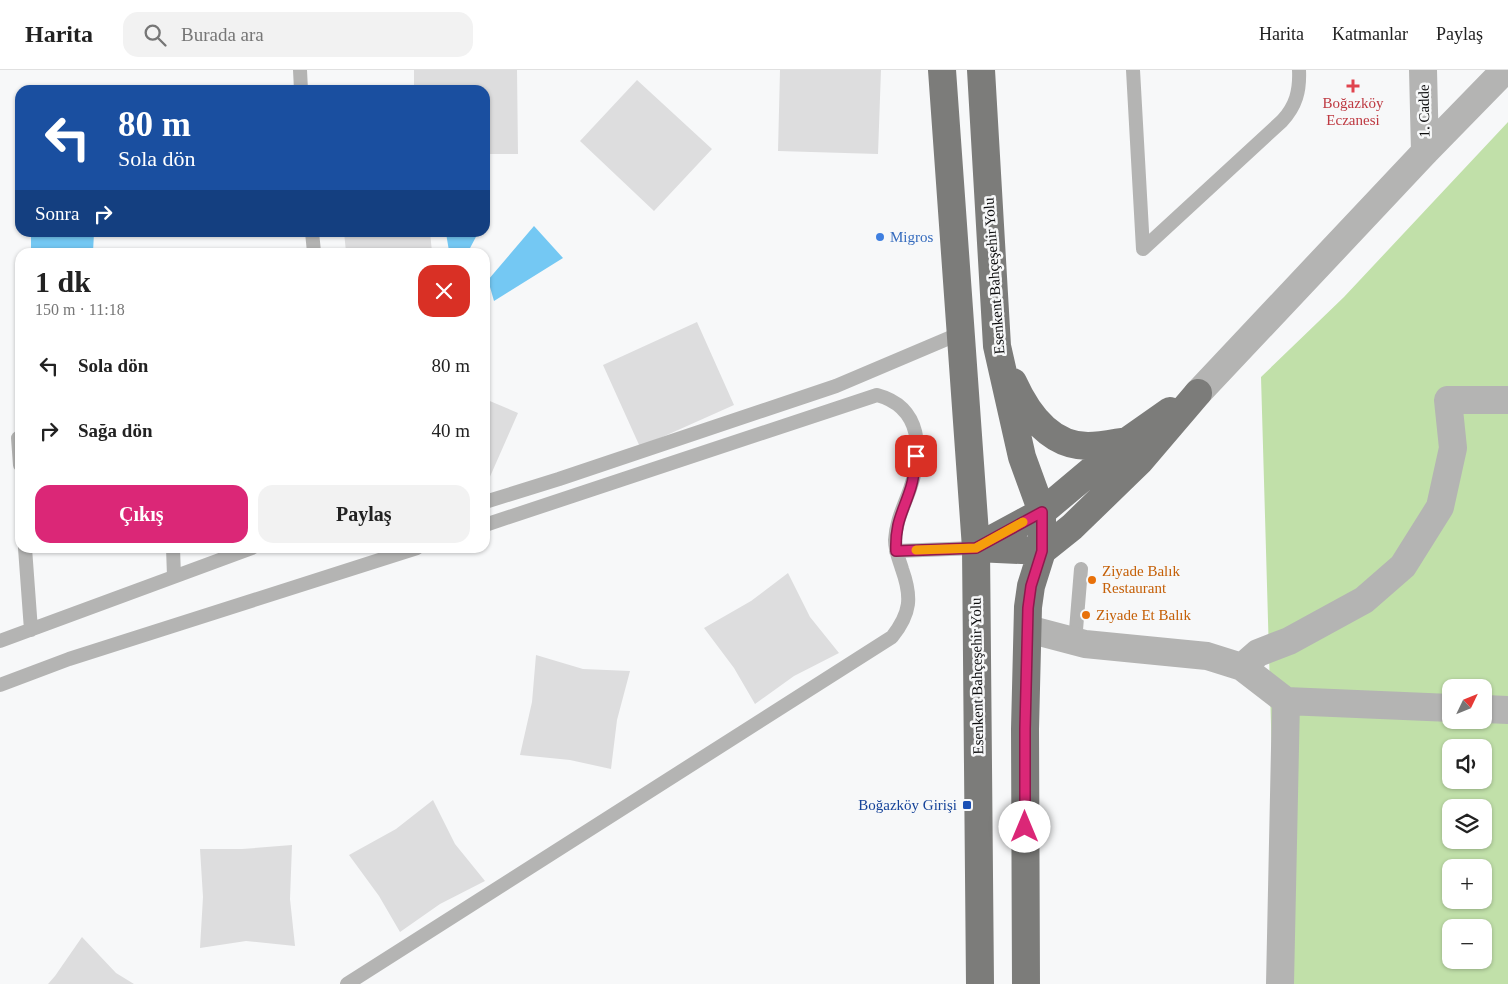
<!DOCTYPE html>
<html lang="tr">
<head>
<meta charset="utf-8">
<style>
  :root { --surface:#fff; --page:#f2f2f2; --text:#222; --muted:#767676; --line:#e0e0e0; --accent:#db2777 }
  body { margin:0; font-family:"Times New Roman",serif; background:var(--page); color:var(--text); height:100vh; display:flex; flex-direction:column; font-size:19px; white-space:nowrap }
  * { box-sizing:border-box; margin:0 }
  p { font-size:16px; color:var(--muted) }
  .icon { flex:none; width:28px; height:28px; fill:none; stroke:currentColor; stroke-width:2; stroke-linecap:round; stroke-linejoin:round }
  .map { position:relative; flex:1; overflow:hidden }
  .side { position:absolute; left:15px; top:178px; width:475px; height:305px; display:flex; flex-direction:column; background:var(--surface); border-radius:15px; box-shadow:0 1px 4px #0004 }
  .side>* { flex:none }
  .banner { position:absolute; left:15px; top:15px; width:475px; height:152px; border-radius:15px; box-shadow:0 1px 4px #0004; background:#1a4fa0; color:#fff; overflow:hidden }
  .needle { width:32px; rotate:47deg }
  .controls { position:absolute; left:1442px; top:609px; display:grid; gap:10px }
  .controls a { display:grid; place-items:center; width:50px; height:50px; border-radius:10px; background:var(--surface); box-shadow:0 1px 4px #0004; font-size:25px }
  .pin { position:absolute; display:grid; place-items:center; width:42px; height:42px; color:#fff; margin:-21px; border-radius:10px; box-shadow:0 2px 8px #0006 }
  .me { position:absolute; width:55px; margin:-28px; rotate:0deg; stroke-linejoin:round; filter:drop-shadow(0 0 4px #0008) }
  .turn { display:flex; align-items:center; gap:18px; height:105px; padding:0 20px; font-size:22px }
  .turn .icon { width:65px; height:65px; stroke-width:2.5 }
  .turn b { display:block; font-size:35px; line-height:42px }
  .then { display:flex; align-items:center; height:48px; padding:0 20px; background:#0003; gap:10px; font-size:19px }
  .round { display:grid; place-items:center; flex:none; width:52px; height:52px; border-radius:15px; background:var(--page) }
  .head { display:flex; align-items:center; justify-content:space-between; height:85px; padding:0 20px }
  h1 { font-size:30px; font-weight:700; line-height:38px }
  .action { display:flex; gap:10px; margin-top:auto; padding:10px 20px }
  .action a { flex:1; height:58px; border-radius:15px; background:var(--accent); color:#fff; font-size:20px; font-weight:700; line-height:58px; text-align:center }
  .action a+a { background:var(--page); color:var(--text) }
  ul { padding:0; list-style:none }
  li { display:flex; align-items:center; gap:15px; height:65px; padding:0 20px }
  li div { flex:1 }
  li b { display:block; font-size:19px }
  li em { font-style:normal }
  header { display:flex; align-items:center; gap:30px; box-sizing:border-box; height:70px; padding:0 25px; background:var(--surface); border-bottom:1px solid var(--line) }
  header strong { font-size:24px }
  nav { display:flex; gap:28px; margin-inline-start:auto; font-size:18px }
  .search { width:350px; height:45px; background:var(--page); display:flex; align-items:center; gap:12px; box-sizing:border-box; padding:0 18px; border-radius:15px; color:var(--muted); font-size:19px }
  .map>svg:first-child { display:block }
  .green { fill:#c1e0a9; fill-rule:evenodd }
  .water { fill:#74c8f3 }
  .building { fill:#ddddde }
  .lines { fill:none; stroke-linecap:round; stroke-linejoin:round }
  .service { stroke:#b4b4b3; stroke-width:14 }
  .minor { stroke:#b4b4b3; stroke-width:28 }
  .tertiary { stroke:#b4b4b3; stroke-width:28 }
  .primary { stroke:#7c7c7a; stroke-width:28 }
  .route-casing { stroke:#8e194d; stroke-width:12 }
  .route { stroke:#db2777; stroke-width:9 }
  .slow { stroke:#f59e0b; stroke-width:9 }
  .health-dot { fill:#e0444e; stroke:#f7f8f9; stroke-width:2 }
  .shop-dot { fill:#3f7fe0; stroke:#f7f8f9; stroke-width:2 }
  .food-dot { fill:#e8710a; stroke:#f7f8f9; stroke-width:2 }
  .transit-dot { fill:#1a4fb4; stroke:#f7f8f9; stroke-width:2 }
  .labels { text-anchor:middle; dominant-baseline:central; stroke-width:5; stroke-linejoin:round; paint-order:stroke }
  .health-label { font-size:15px; fill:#be3a42; stroke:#f7f8f9 }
  .street-label { font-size:15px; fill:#0c0c0d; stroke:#f7f8f9 }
  .shop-label { font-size:15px; fill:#366cbe; stroke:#f7f8f9; text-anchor:start }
  .food-label { font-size:15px; fill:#c56008; stroke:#f7f8f9; text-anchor:start }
  .transit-label { font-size:15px; fill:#164399; stroke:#f7f8f9; text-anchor:end }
</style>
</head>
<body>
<header>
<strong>Harita</strong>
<div class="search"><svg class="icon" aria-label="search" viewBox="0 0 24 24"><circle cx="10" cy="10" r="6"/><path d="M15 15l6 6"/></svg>Burada ara</div>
<nav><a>Harita</a><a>Katmanlar</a><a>Paylaş</a></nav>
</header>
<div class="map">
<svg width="1508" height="914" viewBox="0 0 1508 914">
  <rect width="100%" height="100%" fill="#f7f8f9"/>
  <!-- green -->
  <path class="green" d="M1508,52V914H1274L1276,828L1261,307L1344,227ZM1451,618H1484V650H1451ZM1451,678H1484V710H1451ZM1451,738H1484V770H1451ZM1451,798H1484V830H1451ZM1451,858H1484V890H1451Z"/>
  <!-- water -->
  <path class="water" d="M534,156L563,188L494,231L488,210Z
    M31,163H94L93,182H31Z
    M446,163V162L478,163L469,180L449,181Z"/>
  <!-- building -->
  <path class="building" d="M414,0H517L518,84H485V20H414Z
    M780,0H881L878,84L778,81Z
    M637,10L712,79L654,141L580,71Z
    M344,162H430L432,182H346Z
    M697,252L734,335L640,377L603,295Z
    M485,329L518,343L485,418Z
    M788,503L810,547L839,583L794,606L755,634L734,598L704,558L751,531Z
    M536,585L583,599L630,601L617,650L611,699L570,690L520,685L532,632Z
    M433,730L455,774L485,811L440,834L400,862L379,826L349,785L396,759Z
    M292,775L290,829L295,876L246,871L200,878L203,827L200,779H242Z
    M82,867L116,903L134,914H48L55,906Z"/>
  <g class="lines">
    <!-- service -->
    <path class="service" d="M300,0L301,20
      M1133,0L1143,179
      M312,162L314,182
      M1143,179L1282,51C1296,36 1300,21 1299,0
      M18,368L20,395
      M485,432L559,409L836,316L961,263
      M25,478L31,560
      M173,478L174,506
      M896,481L976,478
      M0,571L252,478
      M1075,572L1081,499
      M0,615L69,589L417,478
      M347,914L892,567C911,543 912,527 902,499C899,489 895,481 895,470C896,451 904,436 910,419C923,381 922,337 877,325L485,455"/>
    <!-- minor -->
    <path class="minor" d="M1028,559L1085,574L1207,586L1242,597L1286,631L1451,638
      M1242,597L1258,583L1289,571L1364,530L1403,496L1440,437L1453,378L1448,330H1508
      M1484,639L1508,640
      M1280,914L1286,631"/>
    <!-- tertiary -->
    <path class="tertiary" d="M1423,0L1425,82
      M1198,323L1425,82L1505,0"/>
    <!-- primary -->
    <path class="primary" d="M942,0L976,478L980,914
      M981,0L997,276L1022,387L1042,442V481L1031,516L1028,537L1025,659L1026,914
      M1013,312C1027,343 1050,376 1088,376C1101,376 1114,373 1127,371
      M977,477L1042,442L1123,374L1170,341
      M976,478L1042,481L1072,457L1140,391L1198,323"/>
  </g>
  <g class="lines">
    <!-- route casing -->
    <g class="route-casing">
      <path id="route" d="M916,386C915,397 914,407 911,417C903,443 895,451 896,481L976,478L1042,442V481L1031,516L1028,538L1025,659V757"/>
    </g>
    <!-- route -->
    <use href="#route" class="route"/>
    <!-- slow -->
    <path class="slow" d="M916,480L976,478L1023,452"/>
  </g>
  <!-- markers -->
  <path class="health-dot" d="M1350.5 8.5h5v5h5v5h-5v5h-5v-5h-5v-5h5z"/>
  <circle class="shop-dot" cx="880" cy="167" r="5"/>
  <g class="food-dot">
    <circle cx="1092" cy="510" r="5"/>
    <circle cx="1086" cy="545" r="5"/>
  </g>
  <rect class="transit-dot" x="962" y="730" width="10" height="10" rx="2.5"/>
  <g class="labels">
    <!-- health labels -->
    <g class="health-label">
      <text x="1353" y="33">Boğazköy<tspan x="1353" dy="17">Eczanesi</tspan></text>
    </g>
    <!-- street labels -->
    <g class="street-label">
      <text transform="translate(1424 41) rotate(-91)">1. Cadde</text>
      <text transform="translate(994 206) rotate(-94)">Esenkent Bahçeşehir Yolu</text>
      <text transform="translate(977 606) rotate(-91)">Esenkent Bahçeşehir Yolu</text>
    </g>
    <!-- shop labels -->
    <g class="shop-label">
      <text x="890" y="167">Migros</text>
    </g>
    <!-- food labels -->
    <g class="food-label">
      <text x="1102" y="501">Ziyade Balık<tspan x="1102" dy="17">Restaurant</tspan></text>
      <text x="1096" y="545">Ziyade Et Balık</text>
    </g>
    <!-- transit labels -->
    <g class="transit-label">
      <text x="957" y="735">Boğazköy Girişi</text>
    </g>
  </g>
</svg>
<div class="controls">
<a><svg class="needle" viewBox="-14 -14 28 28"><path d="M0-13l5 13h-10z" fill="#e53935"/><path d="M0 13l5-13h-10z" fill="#767676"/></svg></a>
<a><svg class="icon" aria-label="sound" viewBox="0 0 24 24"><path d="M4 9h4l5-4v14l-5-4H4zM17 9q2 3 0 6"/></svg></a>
<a><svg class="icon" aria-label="layers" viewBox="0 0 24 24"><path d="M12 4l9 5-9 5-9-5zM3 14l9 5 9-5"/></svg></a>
<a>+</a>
<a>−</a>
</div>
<div class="pin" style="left:916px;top:386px;background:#d93025"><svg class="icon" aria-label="arrive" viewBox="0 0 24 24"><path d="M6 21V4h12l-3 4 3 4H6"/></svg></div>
<svg class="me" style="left:1025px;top:757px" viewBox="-20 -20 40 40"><circle r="19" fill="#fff"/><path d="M0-13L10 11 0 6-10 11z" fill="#db2777"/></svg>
<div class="banner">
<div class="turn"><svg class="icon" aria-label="left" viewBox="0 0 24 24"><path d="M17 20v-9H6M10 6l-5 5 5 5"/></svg><div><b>80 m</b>Sola dön</div></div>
<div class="then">Sonra<svg class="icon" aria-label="right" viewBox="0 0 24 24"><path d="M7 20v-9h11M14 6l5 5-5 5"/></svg></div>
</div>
<section class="side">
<div class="head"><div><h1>1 dk</h1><p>150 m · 11:18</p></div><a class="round" style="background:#d93025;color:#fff"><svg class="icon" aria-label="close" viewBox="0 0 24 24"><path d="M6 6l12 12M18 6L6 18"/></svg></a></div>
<ul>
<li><svg class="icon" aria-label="left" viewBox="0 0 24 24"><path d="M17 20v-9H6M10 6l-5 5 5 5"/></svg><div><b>Sola dön</b></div><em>80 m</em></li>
<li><svg class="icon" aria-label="right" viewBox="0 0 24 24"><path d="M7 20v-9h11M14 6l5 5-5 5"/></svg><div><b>Sağa dön</b></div><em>40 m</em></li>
</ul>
<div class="action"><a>Çıkış</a><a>Paylaş</a></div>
</section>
</div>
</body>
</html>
